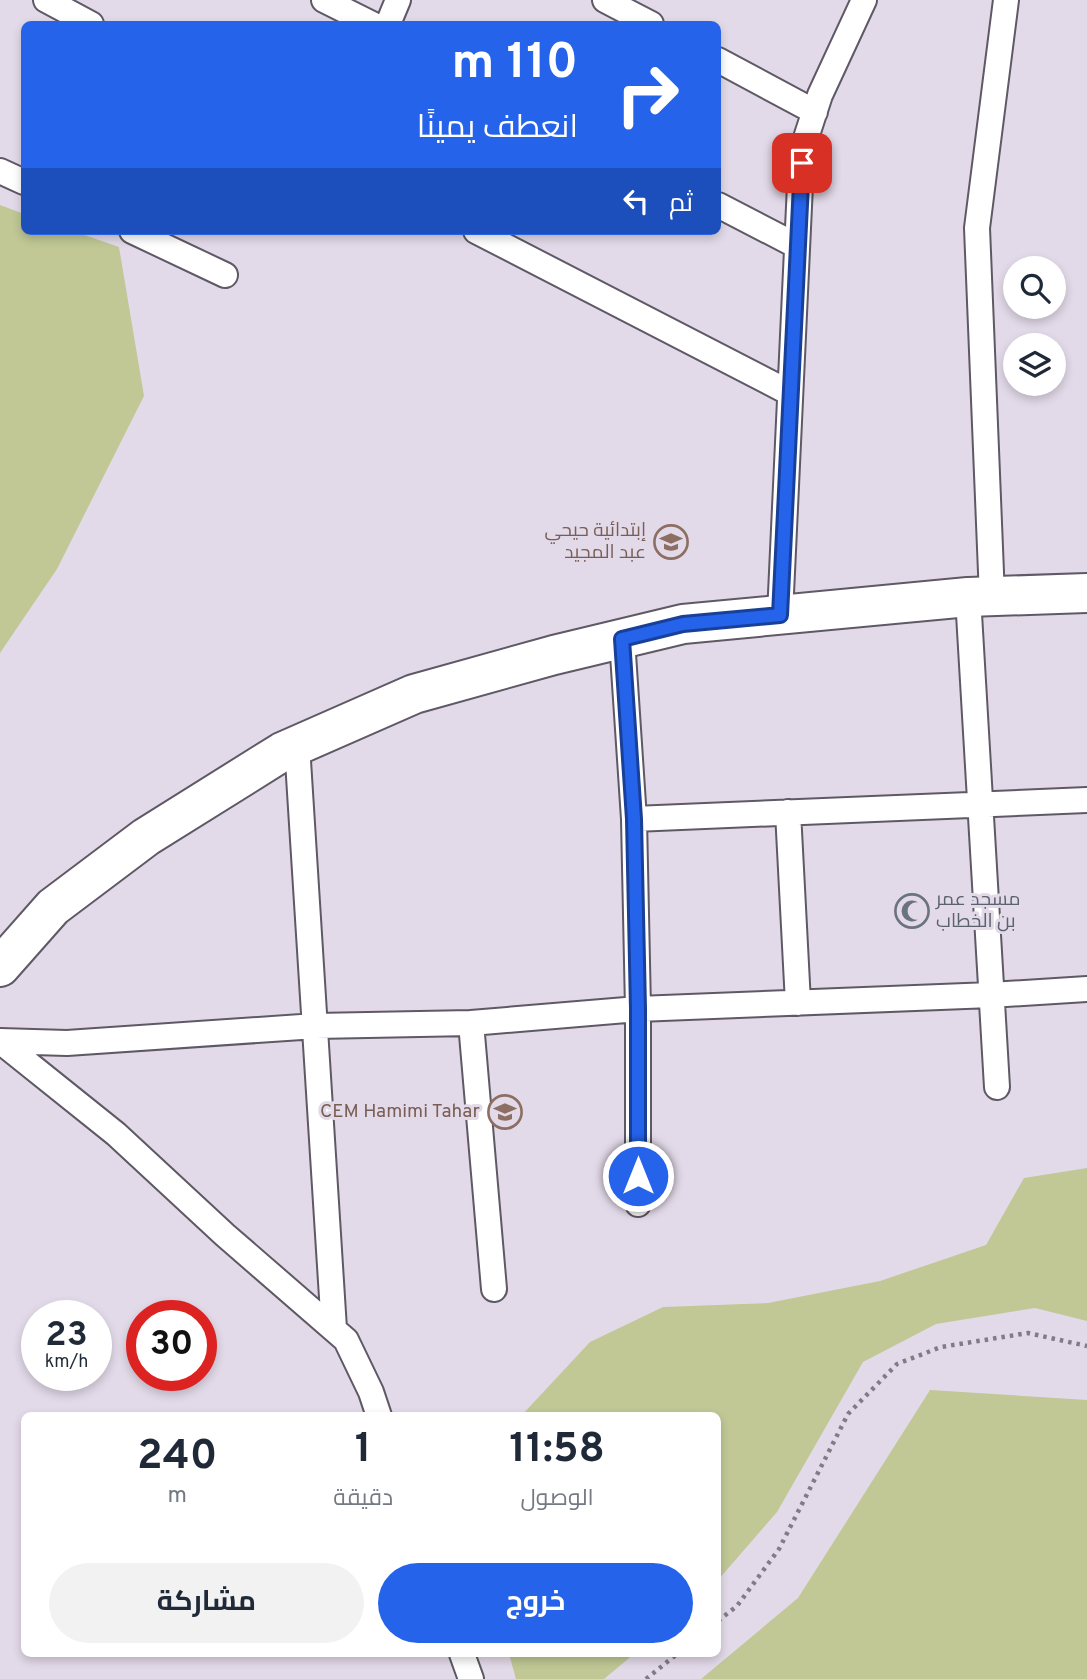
<!DOCTYPE html>
<html lang="ar">
<head>
<meta charset="utf-8">
<style>
  :root { --surface:#fff; --page:#f2f2f3; --text:#1f2937; --muted:#747a83; --accent:#2563eb }
  body { margin:0; font-family:Overpass,Cairo,sans-serif; background:var(--page); color:var(--text); direction:rtl; height:100vh; display:flex; flex-direction:column; font-size:26px; white-space:nowrap }
  * { box-sizing:border-box; margin:0 }
  p { font-size:23px; color:var(--muted) }
  .icon { flex:none; width:38px; height:38px; fill:none; stroke:currentColor; stroke-width:2; stroke-linecap:round; stroke-linejoin:round }
  .map { position:relative; flex:1; overflow:hidden; direction:ltr }
  .panel { position:absolute; left:21px; top:1412px; width:700px; height:245px; display:flex; flex-direction:column; background:var(--surface); border-radius:10px; box-shadow:0 4px 10px #0003; direction:rtl }
  .panel>* { flex:none }
  .hud { position:absolute; left:21px; top:21px; width:700px; height:214px; border-radius:10px; box-shadow:0 4px 10px #0003; direction:rtl; background:#2563eb; color:#fff; overflow:hidden }
  .fabs { position:absolute; left:1003px; top:256px; display:grid; gap:14px }
  .fabs a { display:grid; place-items:center; width:63px; height:63px; border-radius:50%; background:var(--surface); box-shadow:0 4px 10px #0003; font-size:35px }
  .speed { position:absolute; left:21px; top:1300px; display:flex; gap:14px; font-size:35px; font-weight:700; text-align:center }
  .speed>* { display:grid; place-content:center; width:91px; height:91px; border-radius:50%; background:var(--surface); box-shadow:0 4px 10px #0003; line-height:1 }
  .speed small { font-size:18px; font-weight:400 }
  .speed .limit { border:10px solid #d22; background:#fff; color:#111 }
  .pin { position:absolute; display:grid; place-items:center; width:60px; height:60px; color:#fff; margin:-30px; border-radius:14px; box-shadow:0 4px 10px #0006 }
  .me { position:absolute; width:77px; margin:-38px; rotate:0deg; stroke-linejoin:round; filter:drop-shadow(0 0 5px #0008) }
  .turn { display:flex; align-items:center; gap:24px; height:147px; padding:0 28px; font-size:32px }
  .turn .icon { width:91px; height:91px; stroke-width:2.5 }
  .turn b { display:block; font-size:49px; line-height:60px }
  .then { display:flex; align-items:center; height:66px; padding:0 28px; background:#0003; gap:14px; font-size:26px }
  .eta { display:flex; justify-content:space-evenly; align-items:center; height:119px; text-align:center }
  .eta b { font-size:42px; font-weight:700; line-height:49px }
  .action { display:flex; gap:14px; margin-top:auto; padding:14px 28px }
  .action a { flex:1; height:80px; border-radius:42px; background:var(--accent); color:#fff; font-size:28px; font-weight:700; line-height:80px; text-align:center }
  .action a+a { background:var(--page); color:var(--text) }
  .map>svg:first-child { display:block }
  .green { fill:#c1c896 }
  .lines { fill:none; stroke-linecap:round; stroke-linejoin:round }
  .street-casing { stroke:#5f5865; stroke-width:28 }
  .primary-casing { stroke:#5f5865; stroke-width:42 }
  .path { stroke:#817b85; stroke-width:4.5; stroke-dasharray:3.5 5; stroke-linecap:butt }
  .street { stroke:#fff; stroke-width:24 }
  .primary { stroke:#fff; stroke-width:38 }
  .route-casing { stroke:#184099; stroke-width:18 }
  .route { stroke:#2563eb; stroke-width:12 }
  .labels { text-anchor:middle; dominant-baseline:central; stroke-width:6; stroke-linejoin:round; paint-order:stroke }
  .education-label { font-size:19px; fill:#785e54; stroke:#e3dae9; text-anchor:end }
  .worship-label { font-size:19px; fill:#5b616d; stroke:#e3dae9; text-anchor:start }
</style>
</head>
<body>
<div class="map">
<svg width="1087" height="1679" viewBox="0 0 1087 1679">
  <rect width="100%" height="100%" fill="#e3dae9"/>
  <!-- green -->
  <path class="green" d="M0,205L24,214V231H73L119,247L144,396L57,569L0,653Z
    M1087,1168V1321L1035,1308L936,1324L863,1362L777,1512L718,1580V1416H521L590,1342L663,1307L768,1303L880,1281L986,1245L1024,1178Z
    M930,1390L1087,1400V1679H701L798,1598Z
    M509,1654H634L604,1679H516Z"/>
  <g class="lines">
    <!-- street casing -->
    <g class="street-casing">
      <path id="street" d="M46,0L91,24
        M324,0L372,24
        M605,0L651,24
        M388,24L398,0
        M718,60L815,112
        M0,171L24,182
        M718,205L797,246
        M132,231L225,275
        M476,231L790,393
        M968,597L997,1087
        M992,597L977,228L1006,0
        M780,615L800,185L805,141L820,95L864,0
        M622,639L634,819L638,1009V1204
        M297,745L334,1329
        M788,812L798,1003
        M634,819L1087,800
        M471,1023L494,1289
        M0,1041L67,1043L316,1026L471,1023L638,1009L991,995L1087,989
        M0,1041L116,1134L225,1235L346,1340L371,1392L379,1416
        M462,1654L471,1679"/>
    </g>
    <!-- primary casing -->
    <g class="primary-casing">
      <path id="primary" d="M0,967L53,907L146,837L282,752L414,694L554,655L683,624L968,597L1087,593"/>
    </g>
    <!-- path -->
    <path class="path" d="M718,1621L737,1606L779,1549L848,1414L897,1364L941,1347L1028,1333L1087,1346
      M646,1679L677,1654"/>
    <!-- street -->
    <use href="#street" class="street"/>
    <!-- primary -->
    <use href="#primary" class="primary"/>
  </g>
  <g class="lines">
    <!-- route casing -->
    <g class="route-casing">
      <path id="route" d="M638,1176V1009L634,819L622,639L683,624L780,615L802,163"/>
    </g>
    <!-- route -->
    <use href="#route" class="route"/>
  </g>
  <!-- icons -->
  <defs>
    <g id="school-ring" transform="scale(1.75)"><circle r="9.5" fill="#e3dae9" stroke="#8d6e63" stroke-width="1.5"/><path d="M0-5L7-2L0 1L-7-2ZM-4 1L0 2.5L4 1V4Q0 6-4 4Z" fill="#8d6e63"/></g>
    <g id="mosque-ring" transform="scale(1.75)"><circle r="9.5" fill="#e3dae9" stroke="#6b7280" stroke-width="1.5"/><path d="M3.5-4.9A6 6 0 1 0 3.5 4.9A5 5 0 1 1 3.5-4.9Z" fill="#6b7280"/></g>
  </defs>
  <g fill-rule="evenodd">
    <use href="#school-ring" x="671" y="542"/>
    <use href="#mosque-ring" x="912" y="911"/>
    <use href="#school-ring" x="505" y="1112"/>
  </g>
  <g class="labels">
    <!-- education labels -->
    <g class="education-label">
      <text x="646" y="531">إبتدائية حيحي<tspan x="646" dy="22">عبد المجيد</tspan></text>
      <text x="480" y="1112">CEM Hamimi Tahar</text>
    </g>
    <!-- worship labels -->
    <g class="worship-label">
      <text x="936" y="900">مسجد عمر<tspan x="936" dy="22">بن الخطاب</tspan></text>
    </g>
  </g>
</svg>
<div class="fabs">
<a><svg class="icon" aria-label="search" viewBox="0 0 24 24"><circle cx="10" cy="10" r="6"/><path d="M15 15l6 6"/></svg></a>
<a><svg class="icon" aria-label="layers" viewBox="0 0 24 24"><path d="M12 4l9 5-9 5-9-5zM3 14l9 5 9-5"/></svg></a>
</div>
<div class="speed"><div>23<small>km/h</small></div><div class="limit">30</div></div>
<div class="pin" style="left:802px;top:163px;background:#d93025"><svg class="icon" aria-label="arrive" viewBox="0 0 24 24"><path d="M6 21V4h12l-3 4 3 4H6"/></svg></div>
<svg class="me" style="left:638px;top:1176px" viewBox="-20 -20 40 40"><circle r="17" fill="#2563eb" stroke="#fff" stroke-width="3"/><path d="M0-11L8 9 0 5-8 9z" fill="#fff"/></svg>
<div class="hud">
<div class="turn"><svg class="icon" aria-label="right" viewBox="0 0 24 24"><path d="M7 20v-9h11M14 6l5 5-5 5"/></svg><div><b>110 m</b>انعطف يمينًا</div></div>
<div class="then">ثم<svg class="icon" aria-label="left" viewBox="0 0 24 24"><path d="M17 20v-9H6M10 6l-5 5 5 5"/></svg></div>
</div>
<section class="panel">
<div class="eta">
<div><b>11:58</b><p>الوصول</p></div>
<div><b>1</b><p>دقيقة</p></div>
<div><b>240</b><p>m</p></div>
</div>
<div class="action"><a>خروج</a><a>مشاركة</a></div>
</section>
</div>
</body>
</html>
